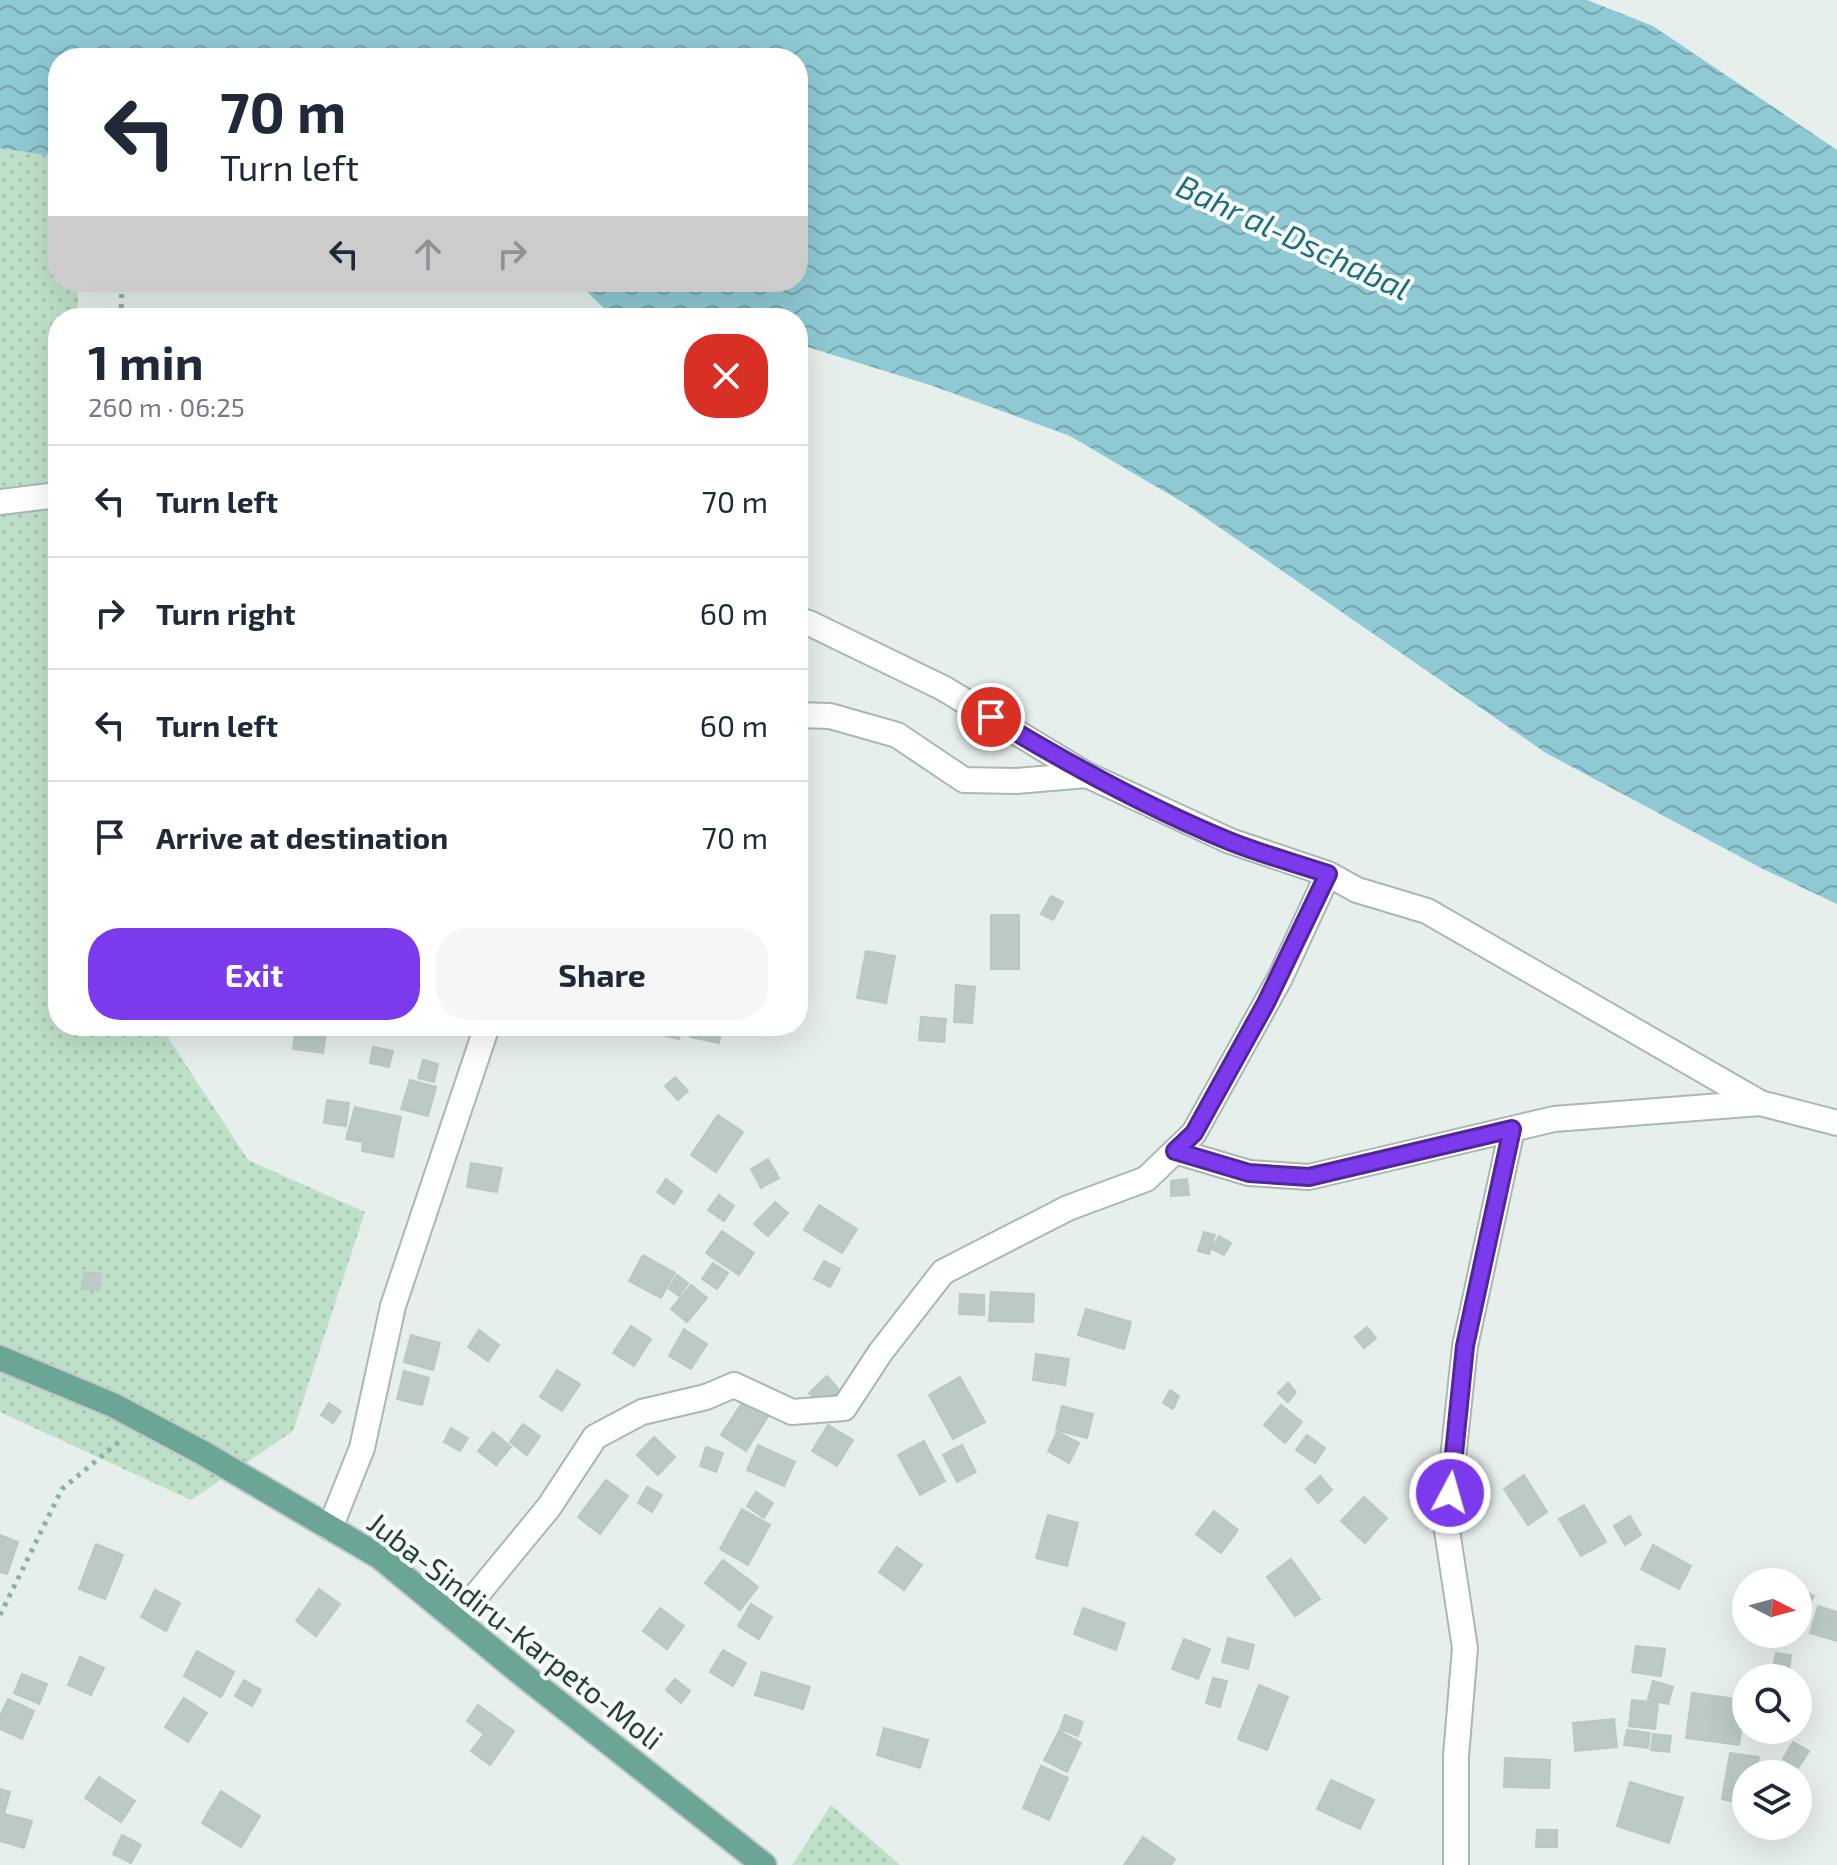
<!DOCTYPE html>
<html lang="en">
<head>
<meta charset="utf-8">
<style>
  :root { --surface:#fff; --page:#f6f6f7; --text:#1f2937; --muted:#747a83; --line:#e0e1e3; --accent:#7c3aed }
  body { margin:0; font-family:"Exo 2",sans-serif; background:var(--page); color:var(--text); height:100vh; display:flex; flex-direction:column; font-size:30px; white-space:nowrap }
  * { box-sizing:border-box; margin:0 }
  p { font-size:26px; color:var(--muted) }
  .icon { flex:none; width:44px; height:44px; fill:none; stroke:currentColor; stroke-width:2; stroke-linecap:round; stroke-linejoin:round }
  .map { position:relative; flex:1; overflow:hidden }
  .details { position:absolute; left:48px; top:308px; width:760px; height:728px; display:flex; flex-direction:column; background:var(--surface); border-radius:32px; box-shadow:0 8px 32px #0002 }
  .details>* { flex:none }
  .top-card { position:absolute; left:48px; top:48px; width:760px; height:244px; border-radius:32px; box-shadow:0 8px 32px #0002; background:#fff; color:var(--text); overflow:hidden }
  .needle { width:52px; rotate:96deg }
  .fabs { position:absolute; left:1732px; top:1568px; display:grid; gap:16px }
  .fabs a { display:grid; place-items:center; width:80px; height:80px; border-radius:50%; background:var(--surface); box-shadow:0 8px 32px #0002; font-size:40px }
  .pin { position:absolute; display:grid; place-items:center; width:68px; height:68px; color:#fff; margin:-34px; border:4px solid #fff; border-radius:50%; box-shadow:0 2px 8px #0007 }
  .me { position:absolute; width:88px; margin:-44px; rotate:6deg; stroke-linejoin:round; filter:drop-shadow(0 0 6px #0008) }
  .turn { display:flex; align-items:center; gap:28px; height:168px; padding:0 40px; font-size:36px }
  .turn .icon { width:104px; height:104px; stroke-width:2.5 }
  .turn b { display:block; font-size:56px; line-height:68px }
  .lanes { display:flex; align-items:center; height:76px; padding:0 40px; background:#0003; justify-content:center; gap:40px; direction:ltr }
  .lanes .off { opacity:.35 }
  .round { display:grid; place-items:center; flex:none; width:84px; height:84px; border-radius:32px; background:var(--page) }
  .overview { display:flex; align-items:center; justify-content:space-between; height:136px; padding:0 40px }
  h1 { font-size:48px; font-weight:700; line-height:60px }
  .button { display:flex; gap:16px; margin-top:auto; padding:16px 40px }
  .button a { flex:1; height:92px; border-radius:32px; background:var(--accent); color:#fff; font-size:32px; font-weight:700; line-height:92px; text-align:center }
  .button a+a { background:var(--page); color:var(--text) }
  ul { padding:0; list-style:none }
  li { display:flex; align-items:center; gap:24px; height:112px; padding:0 40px; border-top:2px solid var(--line) }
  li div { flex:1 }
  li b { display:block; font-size:30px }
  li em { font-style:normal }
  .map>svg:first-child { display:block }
  .grass { fill:url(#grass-dots) }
  .water { fill:url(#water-waves) }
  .building { fill:#bbcac4; stroke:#b8c9c2; stroke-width:2 }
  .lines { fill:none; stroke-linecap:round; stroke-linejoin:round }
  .minor-casing { stroke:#a8b8b2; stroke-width:28 }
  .major-casing { stroke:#c2cac8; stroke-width:28 }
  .path { stroke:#86b3a5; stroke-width:5; stroke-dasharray:4 6; stroke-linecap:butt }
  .minor { stroke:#fff; stroke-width:24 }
  .major { stroke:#6aa596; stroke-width:24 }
  .route-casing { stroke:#51269a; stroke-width:20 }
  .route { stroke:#7c3aed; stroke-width:14 }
  .labels { text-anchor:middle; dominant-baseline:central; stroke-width:8; stroke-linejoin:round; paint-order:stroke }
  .street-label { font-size:30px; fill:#24423a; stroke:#f7fbf9 }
  .water-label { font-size:32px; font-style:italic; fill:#1c6f80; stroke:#f7fbf9 }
</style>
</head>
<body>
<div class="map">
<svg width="1837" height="1865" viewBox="0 0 1837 1865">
  <defs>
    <pattern id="grass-dots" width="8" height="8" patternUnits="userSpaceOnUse" patternTransform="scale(2)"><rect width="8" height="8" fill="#bfe0c8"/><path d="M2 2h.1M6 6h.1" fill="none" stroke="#a4c1ad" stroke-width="1.8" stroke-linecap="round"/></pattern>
    <pattern id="water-waves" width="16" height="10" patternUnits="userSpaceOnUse" patternTransform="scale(2)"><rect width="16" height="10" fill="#8ec9d4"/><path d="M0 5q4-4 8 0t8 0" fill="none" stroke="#74a5ad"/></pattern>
  </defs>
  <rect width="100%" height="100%" fill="#e6efeb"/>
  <!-- grass -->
  <path class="grass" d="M0,148L58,157V282H78V318H58V1026H167L169,1039L248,1160L365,1212L293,1431L191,1500L0,1412Z
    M831,1805L900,1865H792Z"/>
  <!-- water -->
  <path class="water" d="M0,0H1587L1653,26L1837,150V904L1763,869L1546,753L1184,503L1070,436L933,386L798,344V318H614L577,282H798V58H58V157L0,148Z"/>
  <!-- building -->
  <path class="building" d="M1051,896L1063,902L1053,920L1041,914Z
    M991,915H1019V969H991Z
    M866,951L895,956L886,1003L857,998Z
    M956,985L975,987L972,1023L954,1022Z
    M921,1017L946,1019L944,1042L919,1040Z
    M296,1026H327L323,1053L293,1049Z
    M654,1026H682L679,1039L653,1033Z
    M692,1026H722L719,1043L690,1037Z
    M373,1047L393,1051L389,1067L370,1063Z
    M423,1060L438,1064L434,1082L418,1078Z
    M675,1077L688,1091L678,1100L665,1086Z
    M410,1080L436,1087L428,1116L401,1109Z
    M327,1100L349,1103L346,1126L324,1123Z
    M355,1107L401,1117L393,1157L362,1151L363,1142L346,1139Z
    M718,1115L743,1132L716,1172L691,1155Z
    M768,1159L779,1178L761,1188L751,1169Z
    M471,1163L502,1168L497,1192L467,1187Z
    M666,1179L682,1191L674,1204L657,1192Z
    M1187,1179L1189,1195L1171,1196V1181Z
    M719,1195L734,1206L724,1221L708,1210Z
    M775,1202L788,1213L768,1236L754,1224Z
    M819,1205L857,1229L842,1253L804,1230Z
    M722,1231L754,1253L739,1275L706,1253Z
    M1204,1232L1215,1235L1209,1254L1198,1251Z
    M1219,1236L1231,1243L1224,1255L1212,1249Z
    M643,1255L675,1273L661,1298L629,1281Z
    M824,1261L840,1269L830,1287L814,1279Z
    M713,1263L728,1273L717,1289L702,1279Z
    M84,1272L101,1274L99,1290L82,1289Z
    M677,1275L688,1283L679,1296L669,1289Z
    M691,1285L707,1298L687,1322L671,1309Z
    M991,1292L1034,1294L1033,1322L989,1321Z
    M960,1294L984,1295V1315L959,1314Z
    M1086,1309L1131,1322L1124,1349L1078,1335Z
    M631,1326L651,1339L634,1366L613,1353Z
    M1367,1327L1376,1338L1364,1348L1355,1337Z
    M684,1329L707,1344L691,1369L669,1356Z
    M479,1330L499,1345L488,1361L468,1347Z
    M411,1335L440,1343L433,1370L404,1362Z
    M1036,1354L1069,1359L1065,1385L1033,1380Z
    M557,1370L580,1384L562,1411L540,1397Z
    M404,1371L429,1378L422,1405L397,1399Z
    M827,1376L840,1391L822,1407L809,1393Z
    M960,1377L985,1422L953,1439L929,1395Z
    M1288,1383L1296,1392L1288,1402L1278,1393Z
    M1170,1390L1179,1396L1173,1409L1163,1403Z
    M748,1394L772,1410L746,1451L721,1435Z
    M329,1403L341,1411L333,1423L321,1415Z
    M1281,1405L1302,1422L1285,1443L1264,1425Z
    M1062,1406L1093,1414L1087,1438L1056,1430Z
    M523,1424L540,1436L527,1455L510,1442Z
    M828,1425L853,1440L837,1466L812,1451Z
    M451,1428L468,1438L460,1451L444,1442Z
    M493,1432L511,1447L496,1465L478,1451Z
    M1057,1432L1079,1443L1069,1463L1048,1451Z
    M1307,1435L1325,1448L1315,1463L1296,1450Z
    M654,1437L675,1457L658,1475L637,1455Z
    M924,1441L945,1481L920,1495L898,1455Z
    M758,1445L795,1462L784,1486L747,1470Z
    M962,1445L976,1472L957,1482L943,1455Z
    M706,1447L723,1453L716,1472L700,1466Z
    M1524,1475L1547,1512L1528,1525L1504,1489Z
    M1320,1476L1332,1490L1318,1503L1306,1489Z
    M606,1480L628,1496L600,1534L578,1517Z
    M647,1487L662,1495L652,1512L638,1503Z
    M756,1492L773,1503L764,1518L747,1506Z
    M1364,1497L1387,1518L1365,1543L1341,1521Z
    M1584,1505L1606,1542L1581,1556L1559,1519Z
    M742,1509L770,1525L748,1565L720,1549Z
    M1214,1511L1238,1530L1221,1553L1196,1534Z
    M1048,1515L1078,1523L1067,1566L1036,1558Z
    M1630,1516L1641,1535L1625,1545L1614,1526Z
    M0,1535L18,1542L7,1574L0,1572Z
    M96,1544L123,1555L105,1599L79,1589Z
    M1653,1545L1691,1566L1679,1589L1641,1569Z
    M897,1547L922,1565L904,1590L879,1572Z
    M1291,1559L1320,1599L1295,1616L1267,1577Z
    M723,1560L758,1587L740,1610L705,1583Z
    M319,1589L340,1604L316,1636L296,1621Z
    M155,1590L180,1603L166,1631L141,1617Z
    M1804,1591L1814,1596L1808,1606L1798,1601Z
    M751,1604L772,1617L759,1639L738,1626Z
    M1818,1606L1837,1612V1641L1810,1633Z
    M660,1608L684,1626L667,1649L643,1631Z
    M1083,1608L1125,1623L1116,1650L1074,1634Z
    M1228,1638L1254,1645L1248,1669L1222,1662Z
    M1184,1639L1210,1649L1198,1679L1172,1669Z
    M1636,1646L1665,1649L1661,1676L1632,1672Z
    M723,1650L746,1663L733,1686L710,1672Z
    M197,1651L234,1672L221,1697L184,1676Z
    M1776,1653L1791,1655L1788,1678H1771Z
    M80,1657L104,1668L91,1695L68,1685Z
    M762,1672L810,1687L803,1709L755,1695Z
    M22,1674L47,1684L39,1704L14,1693Z
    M1213,1678L1227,1681L1220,1707L1206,1703Z
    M675,1679L690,1691L681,1703L666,1690Z
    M244,1680L261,1690L252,1706L235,1696Z
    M1653,1681L1673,1687L1668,1704L1648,1699Z
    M1259,1685L1288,1697L1267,1750L1238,1739Z
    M1692,1693L1745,1700L1739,1745L1686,1738Z
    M184,1698L207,1713L188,1742L165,1727Z
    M8,1699L34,1711L22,1739L0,1729V1716Z
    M1632,1700L1658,1703L1655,1729L1629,1726Z
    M478,1705L514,1731L490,1765L471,1751L484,1734L467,1721Z
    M1065,1715L1083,1722L1078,1736L1060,1729Z
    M1614,1719L1617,1747L1575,1751L1573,1723Z
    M884,1728L928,1740L920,1768L877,1755Z
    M1627,1730L1650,1733L1648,1748L1624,1745Z
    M1059,1731L1081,1743L1067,1772L1044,1760Z
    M1653,1734L1671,1736L1669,1752L1651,1750Z
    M1793,1742L1809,1751L1798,1768L1783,1759Z
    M1730,1753L1759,1757L1756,1774H1746V1804L1722,1799Z
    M1505,1758L1550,1760L1549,1788L1504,1787Z
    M1041,1766L1068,1778L1049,1820L1023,1808Z
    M99,1777L135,1801L121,1822L85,1798Z
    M1331,1780L1374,1800L1360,1829L1317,1809Z
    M1630,1782L1683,1798L1669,1843L1617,1826Z
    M0,1789L10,1792L4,1814L32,1821L24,1848L0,1841Z
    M221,1791L260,1816L241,1847L202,1823Z
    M1537,1830H1557V1847H1536Z
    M122,1835L141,1845L131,1863L113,1854Z
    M1143,1837L1175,1859L1171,1865H1124Z"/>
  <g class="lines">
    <!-- minor casing -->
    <g class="minor-casing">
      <path id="minor" d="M0,502L58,495
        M798,620L809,623L943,688L1087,775L1230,841L1328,874L1357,890L1427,911L1760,1103L1837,1123
        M798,715L830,716L897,735L964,780L1016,781L1087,775
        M1175,1151L1249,1173L1309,1177L1554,1119L1760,1103
        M330,1528L362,1448L393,1306L487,1026
        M456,1620L549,1507L595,1437L642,1412L706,1397L734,1385L792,1412L844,1408L880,1353L943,1272L1068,1208L1146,1179L1194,1133L1280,978L1328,874
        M1456,1865V1756L1465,1648L1446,1524L1465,1346L1512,1129"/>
    </g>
    <!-- major casing -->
    <g class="major-casing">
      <path id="major" d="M0,1358L113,1405L203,1453L380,1557L522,1674L764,1865"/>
    </g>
    <!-- path -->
    <path class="path" d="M121,318L122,282
      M0,1615L62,1489L121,1440"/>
    <!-- minor -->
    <use href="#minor" class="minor"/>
    <!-- major -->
    <use href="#major" class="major"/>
  </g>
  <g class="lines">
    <!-- route casing -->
    <g class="route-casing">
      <path id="route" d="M991,717C1068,764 1146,807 1229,841C1261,854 1295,863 1328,874L1266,1003L1194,1133L1175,1151L1249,1173L1309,1177L1512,1129L1465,1346L1450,1493"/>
    </g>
    <!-- route -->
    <use href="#route" class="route"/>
  </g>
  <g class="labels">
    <!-- street labels -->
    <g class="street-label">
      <text transform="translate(516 1630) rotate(38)">Juba-Sindiru-Karpeto-Moli</text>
    </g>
    <!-- water labels -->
    <g class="water-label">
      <text transform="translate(1294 236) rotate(25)">Bahr al-Dschabal</text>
    </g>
  </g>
</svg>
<div class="fabs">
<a><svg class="needle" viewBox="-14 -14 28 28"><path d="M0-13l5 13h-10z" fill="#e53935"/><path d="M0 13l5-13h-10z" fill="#747a83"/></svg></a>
<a><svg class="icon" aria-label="search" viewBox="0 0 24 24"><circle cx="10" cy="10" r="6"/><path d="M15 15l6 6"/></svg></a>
<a><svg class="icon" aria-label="layers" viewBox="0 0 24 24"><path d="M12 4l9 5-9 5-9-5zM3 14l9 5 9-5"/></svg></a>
</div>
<div class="pin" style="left:991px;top:717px;background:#d93025"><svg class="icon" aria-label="arrive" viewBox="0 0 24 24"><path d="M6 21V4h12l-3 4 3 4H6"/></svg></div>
<svg class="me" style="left:1450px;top:1493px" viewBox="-20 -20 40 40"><circle r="17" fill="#7c3aed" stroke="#fff" stroke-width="3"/><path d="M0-11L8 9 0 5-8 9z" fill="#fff"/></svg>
<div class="top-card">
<div class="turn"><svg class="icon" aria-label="left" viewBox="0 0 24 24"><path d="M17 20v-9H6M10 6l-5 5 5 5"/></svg><div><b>70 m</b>Turn left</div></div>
<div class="lanes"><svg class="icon" aria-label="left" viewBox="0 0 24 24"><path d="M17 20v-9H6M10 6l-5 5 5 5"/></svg><svg class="icon off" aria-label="ahead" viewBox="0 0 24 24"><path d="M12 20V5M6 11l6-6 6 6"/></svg><svg class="icon off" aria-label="right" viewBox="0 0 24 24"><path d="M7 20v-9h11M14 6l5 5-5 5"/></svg></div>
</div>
<section class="details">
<div class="overview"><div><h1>1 min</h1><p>260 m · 06:25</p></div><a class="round" style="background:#d93025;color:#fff"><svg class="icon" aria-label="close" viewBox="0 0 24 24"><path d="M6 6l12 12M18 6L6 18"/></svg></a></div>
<ul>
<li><svg class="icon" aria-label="left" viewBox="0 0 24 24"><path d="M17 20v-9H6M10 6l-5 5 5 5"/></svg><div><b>Turn left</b></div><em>70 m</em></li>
<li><svg class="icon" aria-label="right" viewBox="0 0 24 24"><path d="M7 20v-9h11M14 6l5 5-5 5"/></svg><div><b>Turn right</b></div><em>60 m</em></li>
<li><svg class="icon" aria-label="left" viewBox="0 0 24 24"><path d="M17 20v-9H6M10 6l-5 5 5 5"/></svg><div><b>Turn left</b></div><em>60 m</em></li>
<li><svg class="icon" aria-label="arrive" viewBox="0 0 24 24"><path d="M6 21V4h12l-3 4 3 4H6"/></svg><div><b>Arrive at destination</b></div><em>70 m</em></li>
</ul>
<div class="button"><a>Exit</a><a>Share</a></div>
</section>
</div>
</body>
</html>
